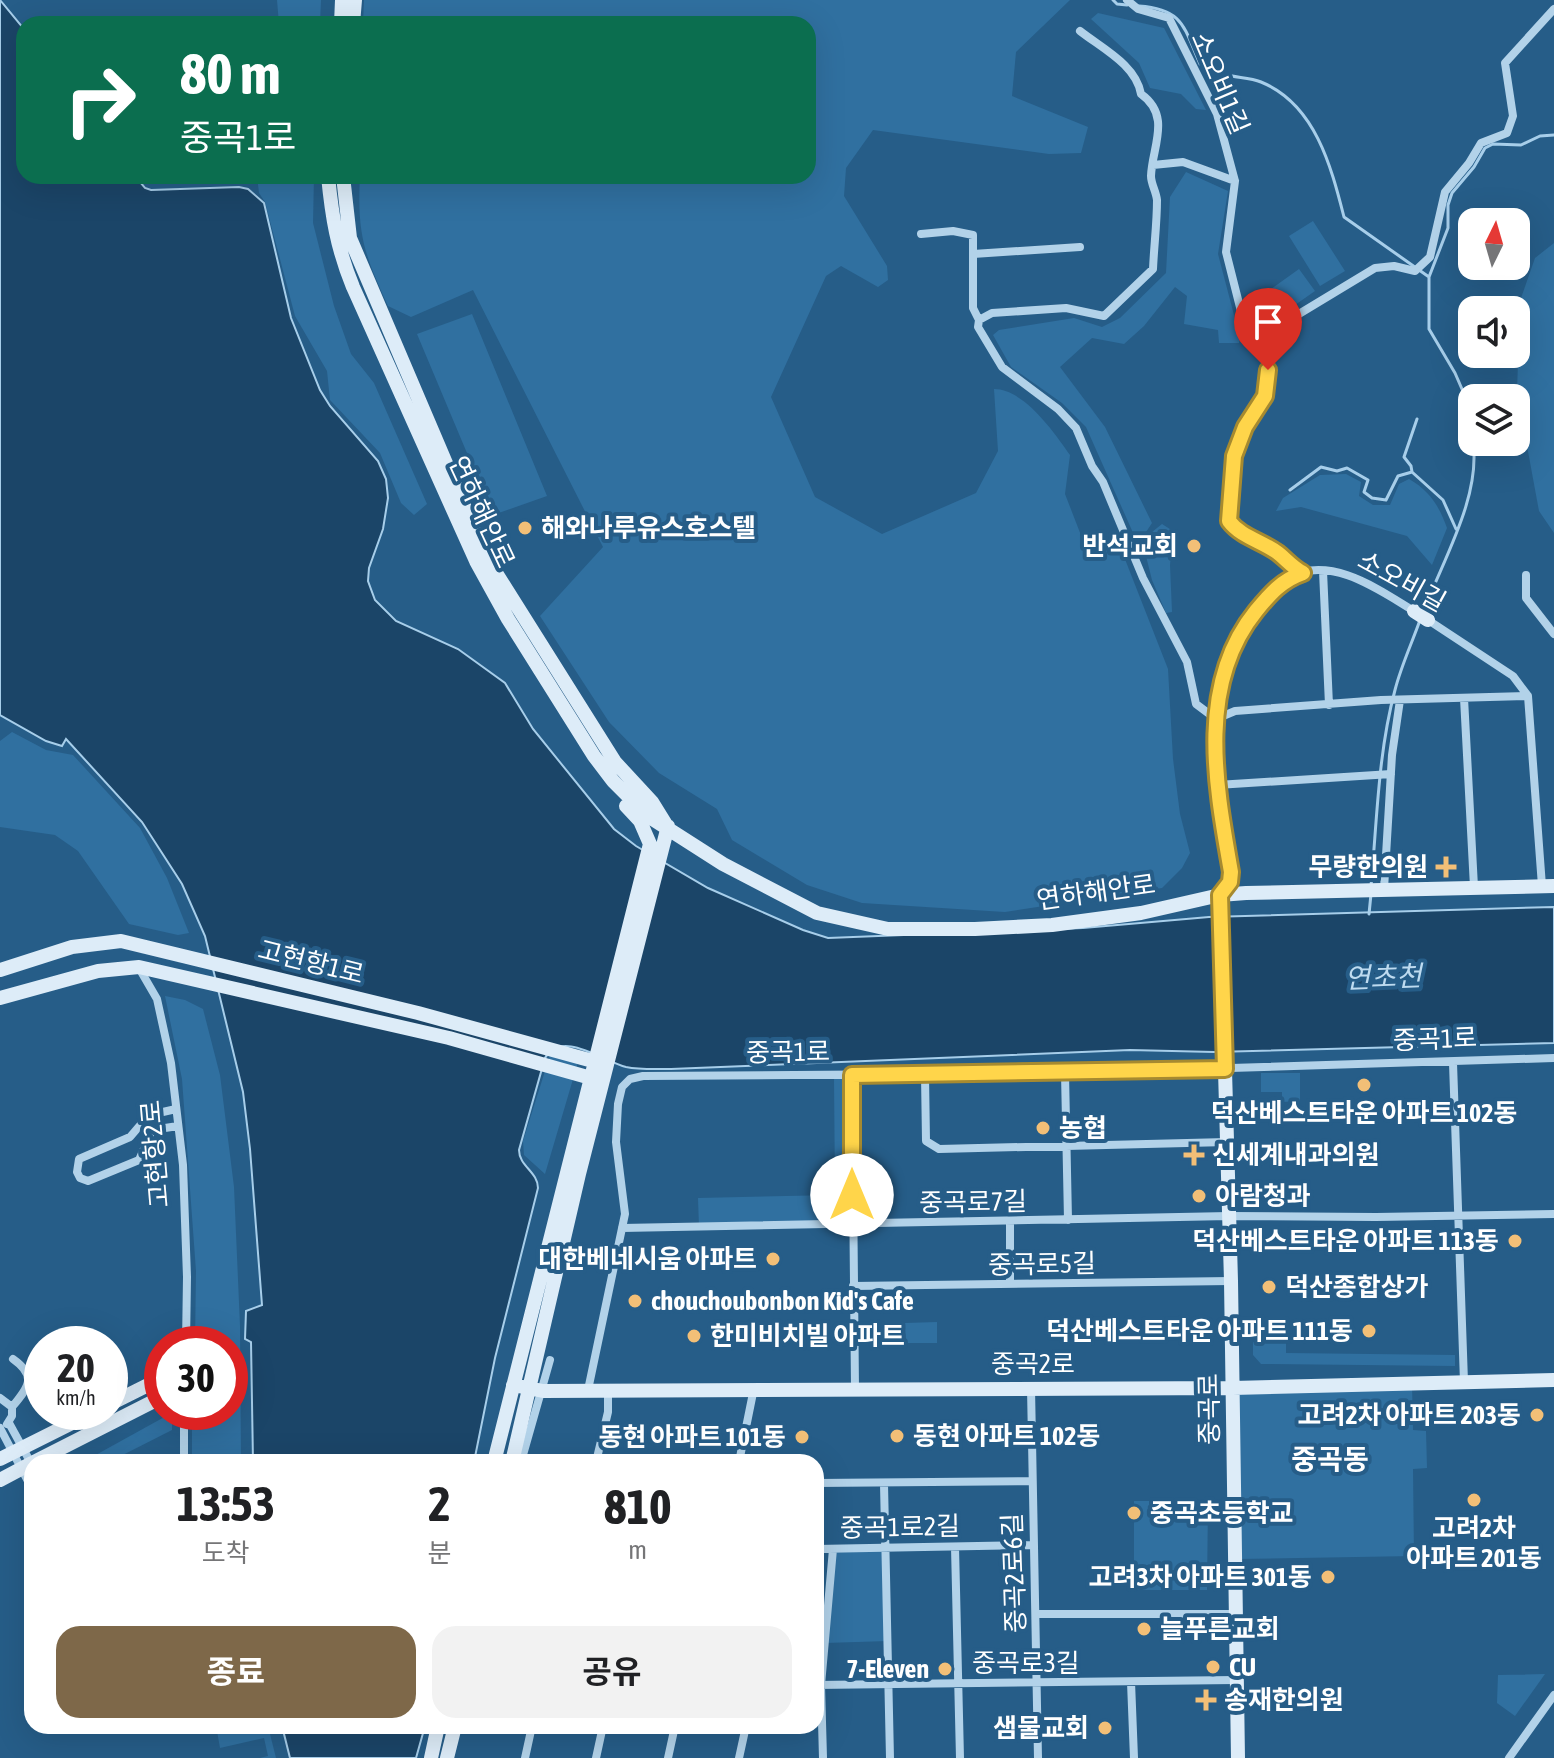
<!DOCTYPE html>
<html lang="ko">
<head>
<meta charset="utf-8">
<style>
  :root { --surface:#fff; --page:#f2f2f2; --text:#202124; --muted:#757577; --accent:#7e6849 }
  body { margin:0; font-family:"Asap Condensed","Noto Sans KR",sans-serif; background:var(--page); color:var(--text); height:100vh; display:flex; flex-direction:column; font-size:30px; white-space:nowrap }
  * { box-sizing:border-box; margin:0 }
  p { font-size:26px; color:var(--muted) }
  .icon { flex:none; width:44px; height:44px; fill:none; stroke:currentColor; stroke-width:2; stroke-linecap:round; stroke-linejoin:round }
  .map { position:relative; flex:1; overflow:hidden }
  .panel { position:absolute; left:24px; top:1454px; width:800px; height:280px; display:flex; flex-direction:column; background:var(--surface); border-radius:24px; box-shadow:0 8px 32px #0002 }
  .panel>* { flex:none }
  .hud { position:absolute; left:16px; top:16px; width:800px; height:168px; border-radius:24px; box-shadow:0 8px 32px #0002; background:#0b6e4f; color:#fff; overflow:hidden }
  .needle { width:52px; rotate:5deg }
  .tools { position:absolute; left:1458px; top:208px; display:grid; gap:16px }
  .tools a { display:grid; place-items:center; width:72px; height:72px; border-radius:16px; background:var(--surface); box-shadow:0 8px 32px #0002; font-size:40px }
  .speed { position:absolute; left:24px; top:1326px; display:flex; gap:16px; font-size:40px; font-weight:700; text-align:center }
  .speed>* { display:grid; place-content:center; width:104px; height:104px; border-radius:50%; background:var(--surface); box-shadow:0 8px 32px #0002; line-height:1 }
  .speed small { font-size:20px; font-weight:400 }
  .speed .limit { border:12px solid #d22; background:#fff; color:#111 }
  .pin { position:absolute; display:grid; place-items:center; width:68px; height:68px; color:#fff; margin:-82px -34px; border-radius:50% 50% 50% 0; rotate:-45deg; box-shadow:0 0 8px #0007 }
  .pin .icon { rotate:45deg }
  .me { position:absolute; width:88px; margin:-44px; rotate:0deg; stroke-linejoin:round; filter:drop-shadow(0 0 6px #0008) }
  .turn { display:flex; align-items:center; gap:28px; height:168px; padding:0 32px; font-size:36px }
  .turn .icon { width:104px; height:104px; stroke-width:2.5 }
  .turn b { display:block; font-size:56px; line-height:68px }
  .eta { display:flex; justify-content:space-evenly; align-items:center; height:136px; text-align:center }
  .eta b { font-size:48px; font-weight:700; line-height:56px }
  .cta { display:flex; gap:16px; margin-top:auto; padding:16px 32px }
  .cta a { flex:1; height:92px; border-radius:24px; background:var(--accent); color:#fff; font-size:32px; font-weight:700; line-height:92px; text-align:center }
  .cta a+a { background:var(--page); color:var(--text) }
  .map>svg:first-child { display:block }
  .green { fill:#3070a0 }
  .water { fill:#1b4568; stroke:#a7ceea; stroke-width:2 }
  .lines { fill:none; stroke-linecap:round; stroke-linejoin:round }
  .stream { stroke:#a7ceea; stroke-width:3 }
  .street { stroke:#b2d2e9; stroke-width:8 }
  .secondary { stroke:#ddecf8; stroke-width:14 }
  .route-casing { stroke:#a68a30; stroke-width:20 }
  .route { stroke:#ffd54a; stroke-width:14 }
  .poi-dot { fill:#f2bf77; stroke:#265d88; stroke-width:3 }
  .labels { text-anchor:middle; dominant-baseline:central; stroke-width:8; stroke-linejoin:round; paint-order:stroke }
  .street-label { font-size:26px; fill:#fff; stroke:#265d88 }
  .poi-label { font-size:26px; font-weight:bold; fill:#fff; stroke:#265d88; text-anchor:start }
  .water-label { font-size:28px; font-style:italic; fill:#bedbf0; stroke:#265d88 }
  .neighbourhood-label { font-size:28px; font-weight:bold; fill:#fff; stroke:#265d88 }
</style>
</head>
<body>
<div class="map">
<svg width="1554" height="1758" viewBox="0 0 1554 1758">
  <rect width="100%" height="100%" fill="#265d88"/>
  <!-- green -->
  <path class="green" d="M277,0H321L320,24H279Z
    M364,0H1070L1016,52L1012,96L1088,127L1081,153L1049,154L873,130L846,168L844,196L887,266L888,280L878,287L841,266L826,276L771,397L815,497L882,534L976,493L998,451L994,389C1024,389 1054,432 1070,455L1065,494L1084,543C1097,549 1108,543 1121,549L1168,669L1173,759L1180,814L1190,853L1182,868L1162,888L1005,912L862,903L807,885L732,840L717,809L659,773L609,722L540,616L603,547L473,290L411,317L388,306C364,253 357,235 360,176H808V24H363Z
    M1098,13L1164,28L1206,110L1196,109L1181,94L1150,88L1139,63L1091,19Z
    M1186,172L1228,191L1218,254L1240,338L1239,343H1219L1218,330L1184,324L1187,296L1175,287L1144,326L1124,344L1092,338L1060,367L1105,427L1152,523L1138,544L1086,427L1062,403L1011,367L993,335L999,330L1074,318L1102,327L1120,318L1166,273L1170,197Z
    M257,176H314L313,223L334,306L351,354L374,383L427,504L414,515L401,503L380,453L330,400L327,371L295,316L265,202L259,193Z
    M1313,221L1345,271L1320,286L1289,236Z
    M1554,243V533L1539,511L1517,392L1520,301L1535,258Z
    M1299,269L1315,291L1265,326L1250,304Z
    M472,314L547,496L493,515L417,334Z
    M1346,474L1361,482L1359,496L1373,505H1390L1399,484L1409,479C1430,491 1439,506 1447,528L1432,565L1407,536L1301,507L1276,511L1283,498L1320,475Z
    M1162,524L1173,531L1170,565L1172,612L1166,613L1152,580L1144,548L1152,532Z
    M12,732L46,750L73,755L140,828L167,878L189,933L178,935L129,924L78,851L55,835L0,827V741Z
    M165,996L185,1000L203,1009L220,1075L234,1187L240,1326L241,1462H192V1412H230V1344H195L196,1271L182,1079Z
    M567,1046L581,1052L545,1174L524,1155L523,1141L551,1052Z
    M1261,1073H1300V1101L1282,1102V1092H1261Z
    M852,1075V1225L699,1227L698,1198L835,1195L834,1076Z
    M937,1322V1343H906L905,1323Z
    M1253,1342H1286V1353L1455,1355V1366L1261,1364L1253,1355Z
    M1412,1383L1413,1430L1426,1431L1427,1468L1413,1469L1414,1556L1235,1559L1233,1388Z
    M168,1415L172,1417V1430L109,1462H83Z
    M1134,1501H1208L1207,1590H1134Z
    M887,1548L888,1641L825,1643L833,1549Z
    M1545,1674L1515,1716L1497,1703L1498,1675Z
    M243,1726H268L276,1758H260L268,1756L264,1738L220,1748L217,1731Z"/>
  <!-- water -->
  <path class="water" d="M0,0L24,29V176H135L145,188L151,190L239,187L248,189L264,203L291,318L320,390L330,406L378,461L386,479L388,498L383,529L369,568L368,581L375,600L396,621L458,649L505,683L533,729L614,829L636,846L708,888L803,930L828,938L1083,928L1209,917L1554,907V1043L1214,1052L1130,1050L671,1069C656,1069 640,1070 626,1067C603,1061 561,1029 545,1058L519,1150C519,1166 538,1172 538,1188L495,1358L474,1462H253L251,1342L245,1339L246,1311L262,1305L250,1149L243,1092L205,936L182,884L142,822L66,739L62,746L46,741L0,715Z
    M282,1726H425L416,1758H290Z"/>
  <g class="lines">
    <!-- stream -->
    <path class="stream" d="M1113,0L1117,4L1127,5
      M1139,6C1184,9 1184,28 1200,64C1208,68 1216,72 1224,74C1235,78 1249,77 1261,82C1315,104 1331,166 1344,217L1429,277
      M1472,434L1465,396L1455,373L1429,329V277L1448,228V205L1452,193L1474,167L1485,148L1493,144L1521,145L1540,136L1554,135
      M1412,472L1411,466L1404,457L1417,419
      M1290,490L1321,467L1337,471L1347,468L1368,480L1364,492L1372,498L1386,500L1398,476L1412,472L1443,500L1456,529
      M1423,613C1442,561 1481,498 1473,442
      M1371,886C1377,821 1378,753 1395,690C1401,666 1412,643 1420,620
      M1369,914L1371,894"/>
    <!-- street -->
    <path class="street" d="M1127,0L1138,9L1169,18L1217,114L1235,181L1226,252L1247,335L1256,344L1271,345L1265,396L1245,427L1234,456L1229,521C1241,537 1262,541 1278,553C1287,560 1292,567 1303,573
      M1080,31C1103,49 1136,65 1141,94C1172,116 1152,147 1151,176C1151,184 1156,191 1157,200C1157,223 1154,246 1153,269L1104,316L1066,308L992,313L979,320L978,327L1002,367L1058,409L1076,428L1092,466L1103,482L1143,578L1187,662L1196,704L1216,719L1235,711L1381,700L1528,696
      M1153,165L1183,162L1235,181
      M921,234L953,231L973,235V308L979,320
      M973,254L1080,247
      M1271,345L1284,323L1375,268L1394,266L1415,271L1430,257L1445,192L1469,163L1481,143L1507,133L1513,116L1505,63L1554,9
      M1323,571L1329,705
      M1526,575V598L1554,634
      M1428,620L1513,676L1528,696L1542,886
      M1464,698L1474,887
      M1217,785L1391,774
      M1384,889L1392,755L1400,700
      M1221,894L1230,882L1231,872C1215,784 1197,683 1259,607C1268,597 1277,584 1289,577C1332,555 1379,590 1414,611
      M139,968L157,999L171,1063L183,1165L187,1277L186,1344
      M1453,1063L1464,1382
      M1065,1073L1068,1220
      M852,1075L855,1389
      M925,1075L926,1141L939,1149L1227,1142
      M176,1109L154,1114L142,1123L130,1137L79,1159L77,1172L80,1178L88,1181L139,1160L152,1130L178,1126
      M1010,1222V1284
      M622,1228L1229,1216L1376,1217L1554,1214
      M853,1286L1231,1281
      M1031,1388L1038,1758
      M588,1390L625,1214L616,1142L618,1104L622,1087L630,1079L643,1076L1065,1073L1554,1058
      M0,1398L12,1407V1416L7,1424
      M12,1407C29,1387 37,1376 13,1359
      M9,1423L32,1465
      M0,1428L32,1489
      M184,1462V1412
      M521,1462L550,1360
      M596,1462L608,1412V1390
      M739,1462L754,1388
      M816,1483L1032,1481
      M884,1484L890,1758
      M955,1547L960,1758
      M816,1549L1033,1545
      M1036,1614H1235
      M1131,1682L1134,1758
      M816,1685L1236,1680
      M525,1758L532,1726
      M596,1758L603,1726
      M668,1758L675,1726
      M739,1758L746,1726
      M823,1758L821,1685L833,1549
      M1509,1758L1554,1695"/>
    <!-- secondary -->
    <path class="secondary" d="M341,24L342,0
      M353,24L355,0
      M328,176C332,217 337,248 353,287L476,561L508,619L594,756L613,781L648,816L723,864L817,913L888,929H975L1052,925L1141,913L1220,895L1246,893L1554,886
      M343,176L350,238L486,557L615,762L652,802L665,823
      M1414,611L1428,620
      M1220,895L1231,1281L1238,1758
      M0,970L72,947L121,941L418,1013L600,1063
      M0,998L98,971L139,967L449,1038L598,1080
      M513,1385L543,1391L1233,1388L1554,1380
      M110,1404L162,1378
      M0,1459L94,1412
      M34,1462L162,1397
      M494,1462L650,844L640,821L626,806
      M512,1462L579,1174L668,826
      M0,1480L32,1463
      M431,1758L438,1726
      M447,1758L455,1726"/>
  </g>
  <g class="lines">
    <!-- route casing -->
    <g class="route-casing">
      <path id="route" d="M852,1195V1075L1225,1069L1220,895L1230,882L1231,872C1216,787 1196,685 1256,611C1270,594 1282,580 1303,573C1292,567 1287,560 1278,553C1262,541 1241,537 1229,521L1234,456L1245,427L1265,396L1268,370"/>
    </g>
    <!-- route -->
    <use href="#route" class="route"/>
  </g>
  <!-- markers -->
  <g class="poi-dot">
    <circle cx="525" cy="528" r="8"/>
    <circle cx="1194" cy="546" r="8"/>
    <path d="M1442 855h8v8h8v8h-8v8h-8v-8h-8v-8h8z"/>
    <circle cx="1364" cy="1085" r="8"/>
    <circle cx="1043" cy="1128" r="8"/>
    <path d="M1190 1143h8v8h8v8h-8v8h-8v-8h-8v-8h8z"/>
    <circle cx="1199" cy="1196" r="8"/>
    <circle cx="1515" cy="1241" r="8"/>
    <circle cx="773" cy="1259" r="8"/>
    <circle cx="1269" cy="1287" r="8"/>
    <circle cx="635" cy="1301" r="8"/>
    <circle cx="1369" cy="1331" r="8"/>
    <circle cx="694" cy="1336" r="8"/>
    <circle cx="1537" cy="1415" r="8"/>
    <circle cx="897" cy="1436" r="8"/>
    <circle cx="802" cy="1437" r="8"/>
    <circle cx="1474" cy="1500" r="8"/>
    <circle cx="1134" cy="1513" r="8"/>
    <circle cx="1328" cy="1577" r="8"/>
    <circle cx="1144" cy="1629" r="8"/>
    <circle cx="1213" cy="1667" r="8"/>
    <circle cx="945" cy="1669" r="8"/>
    <path d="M1202 1688h8v8h8v8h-8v8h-8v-8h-8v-8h8z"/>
    <circle cx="1105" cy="1728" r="8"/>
  </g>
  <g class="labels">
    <!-- street labels -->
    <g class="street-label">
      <text transform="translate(1220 83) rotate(67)">소오비1길</text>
      <text transform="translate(482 512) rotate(65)">연하해안로</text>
      <text transform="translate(1402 581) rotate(29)">소오비길</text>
      <text transform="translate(1096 892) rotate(-8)">연하해안로</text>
      <text transform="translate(311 962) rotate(14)">고현항1로</text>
      <text transform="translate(1435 1039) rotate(-2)">중곡1로</text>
      <text transform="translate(788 1052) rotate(-1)">중곡1로</text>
      <text transform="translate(155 1154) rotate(-95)">고현항2로</text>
      <text transform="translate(973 1202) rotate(-1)">중곡로7길</text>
      <text transform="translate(1042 1264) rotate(-1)">중곡로5길</text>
      <text x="1033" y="1364">중곡2로</text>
      <text transform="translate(1209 1409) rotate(-91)">중곡로</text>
      <text transform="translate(900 1527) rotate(-1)">중곡1로2길</text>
      <text transform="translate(1014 1573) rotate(-92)">중곡2로6길</text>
      <text x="1026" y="1663">중곡로3길</text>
    </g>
    <!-- poi labels -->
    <g class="poi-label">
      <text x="541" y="528">해와나루유스호스텔</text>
      <text x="1178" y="546" text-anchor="end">반석교회</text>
      <text x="1428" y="867" text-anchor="end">무량한의원</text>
      <text x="1364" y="1113" text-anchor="middle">덕산베스트타운 아파트 102동</text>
      <text x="1059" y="1128">농협</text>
      <text x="1212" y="1155">신세계내과의원</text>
      <text x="1215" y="1196">아람청과</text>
      <text x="1499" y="1241" text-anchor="end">덕산베스트타운 아파트 113동</text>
      <text x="757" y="1259" text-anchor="end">대한베네시움 아파트</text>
      <text x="1285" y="1287">덕산종합상가</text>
      <text x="651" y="1301">chouchoubonbon Kid's Cafe</text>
      <text x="1353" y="1331" text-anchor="end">덕산베스트타운 아파트 111동</text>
      <text x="710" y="1336">한미비치빌 아파트</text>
      <text x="1521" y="1415" text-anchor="end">고려2차 아파트 203동</text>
      <text x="913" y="1436">동현 아파트 102동</text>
      <text x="786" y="1437" text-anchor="end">동현 아파트 101동</text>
      <text x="1150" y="1513">중곡초등학교</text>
      <text x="1474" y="1528" text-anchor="middle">고려2차<tspan x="1474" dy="30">아파트 201동</tspan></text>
      <text x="1312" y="1577" text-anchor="end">고려3차 아파트 301동</text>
      <text x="1160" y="1629">늘푸른교회</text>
      <text x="1229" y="1667">CU</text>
      <text x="929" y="1669" text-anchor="end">7-Eleven</text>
      <text x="1224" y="1700">송재한의원</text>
      <text x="1089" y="1728" text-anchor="end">샘물교회</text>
    </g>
    <!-- water labels -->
    <g class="water-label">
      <text transform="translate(1383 977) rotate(-2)">연초천</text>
    </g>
    <!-- neighbourhood labels -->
    <g class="neighbourhood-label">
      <text x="1330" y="1459">중곡동</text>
    </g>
  </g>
</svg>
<div class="tools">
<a><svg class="needle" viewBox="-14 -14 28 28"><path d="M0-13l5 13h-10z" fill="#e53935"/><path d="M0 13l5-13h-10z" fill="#757577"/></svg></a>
<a><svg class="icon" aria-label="sound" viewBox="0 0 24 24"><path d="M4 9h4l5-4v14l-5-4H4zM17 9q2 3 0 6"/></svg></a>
<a><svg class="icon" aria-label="layers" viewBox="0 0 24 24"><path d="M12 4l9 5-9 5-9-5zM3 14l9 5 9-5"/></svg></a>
</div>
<div class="speed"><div>20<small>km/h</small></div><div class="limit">30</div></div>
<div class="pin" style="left:1268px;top:370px;background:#d93025"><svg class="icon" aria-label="arrive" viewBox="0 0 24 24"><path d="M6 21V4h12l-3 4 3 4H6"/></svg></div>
<svg class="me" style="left:852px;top:1195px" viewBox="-20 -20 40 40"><circle r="19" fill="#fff"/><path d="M0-13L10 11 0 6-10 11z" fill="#ffd54a"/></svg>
<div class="hud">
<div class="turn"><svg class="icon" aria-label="right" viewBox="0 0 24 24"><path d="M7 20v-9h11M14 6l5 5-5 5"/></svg><div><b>80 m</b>중곡1로</div></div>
</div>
<section class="panel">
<div class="eta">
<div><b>13:53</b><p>도착</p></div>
<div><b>2</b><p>분</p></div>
<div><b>810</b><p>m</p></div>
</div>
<div class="cta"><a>종료</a><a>공유</a></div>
</section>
</div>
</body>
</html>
